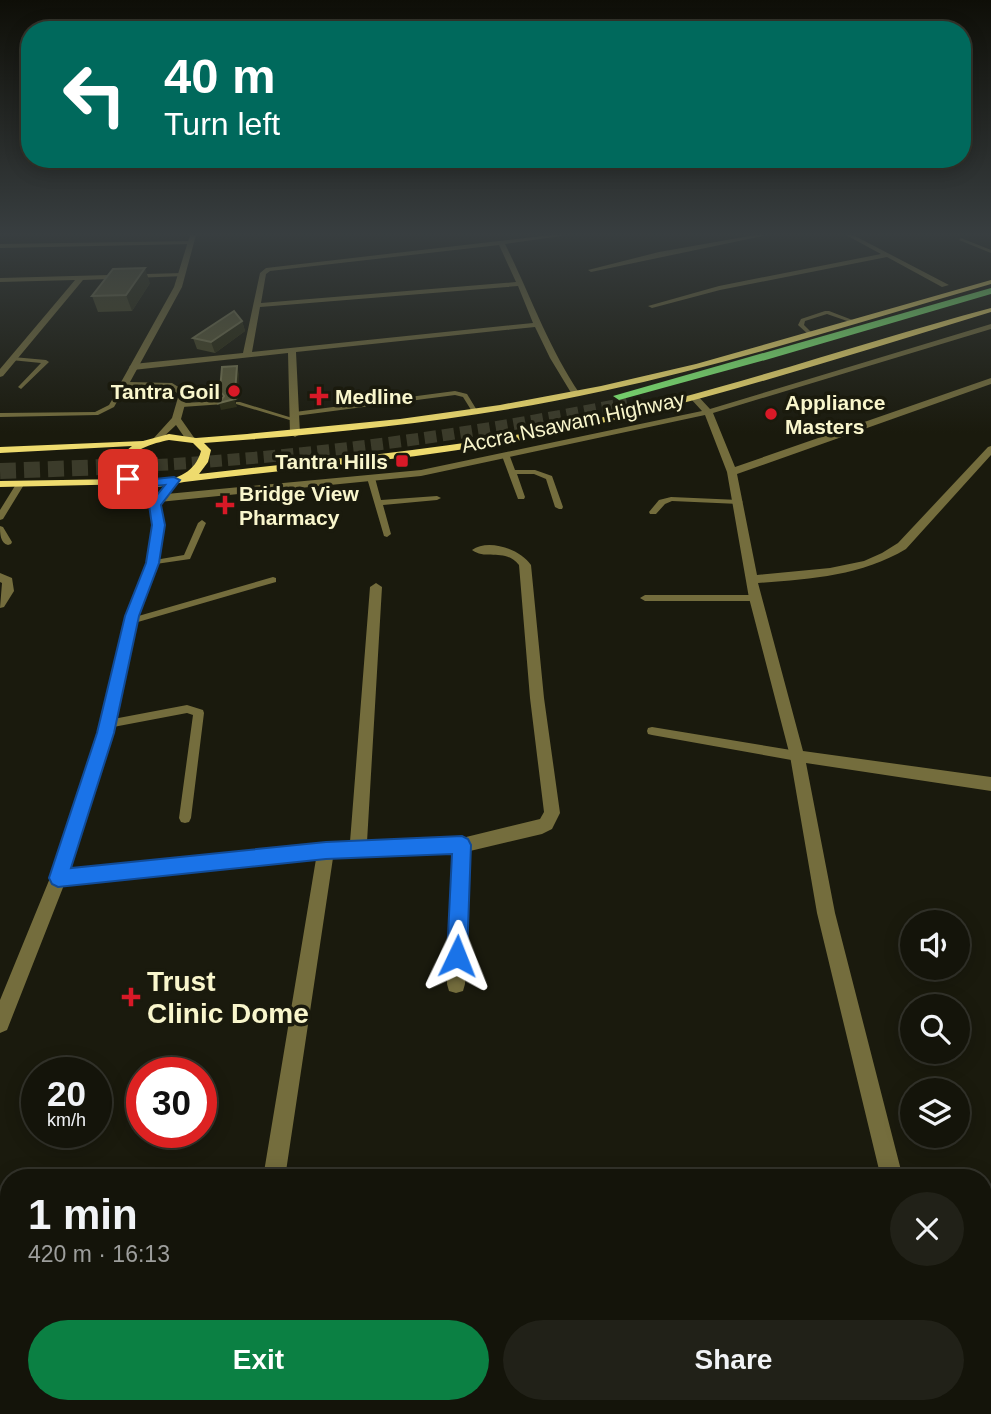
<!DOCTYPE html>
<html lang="en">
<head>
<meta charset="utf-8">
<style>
  :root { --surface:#14140a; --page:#212118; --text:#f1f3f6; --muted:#9d9e9c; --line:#33332b; --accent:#0b8043 }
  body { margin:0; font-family:Arial,sans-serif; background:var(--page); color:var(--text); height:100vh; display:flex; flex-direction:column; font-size:26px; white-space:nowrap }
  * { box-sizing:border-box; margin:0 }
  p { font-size:23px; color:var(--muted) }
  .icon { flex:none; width:38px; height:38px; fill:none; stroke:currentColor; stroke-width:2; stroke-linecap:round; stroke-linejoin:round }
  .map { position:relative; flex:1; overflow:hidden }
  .details { position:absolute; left:0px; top:1169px; width:992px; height:245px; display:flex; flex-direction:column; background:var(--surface); border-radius:28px 28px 0 0; box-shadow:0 4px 18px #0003,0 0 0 2px var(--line) }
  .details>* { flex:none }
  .hud { position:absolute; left:21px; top:21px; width:950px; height:147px; border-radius:28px; box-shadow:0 4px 18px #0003,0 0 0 2px var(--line); background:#00695c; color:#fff; overflow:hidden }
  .fabs { position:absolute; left:900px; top:910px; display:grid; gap:14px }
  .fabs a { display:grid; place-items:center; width:70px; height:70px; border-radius:50%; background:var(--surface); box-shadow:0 4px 18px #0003,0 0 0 2px var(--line); font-size:35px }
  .speed { position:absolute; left:21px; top:1057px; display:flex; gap:14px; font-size:35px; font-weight:700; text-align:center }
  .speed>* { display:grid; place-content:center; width:91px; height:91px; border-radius:50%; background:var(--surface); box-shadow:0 4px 18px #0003,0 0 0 2px var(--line); line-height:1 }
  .speed small { font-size:18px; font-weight:400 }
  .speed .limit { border:10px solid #d22; background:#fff; color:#111 }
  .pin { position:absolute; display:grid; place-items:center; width:60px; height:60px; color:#fff; margin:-30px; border-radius:14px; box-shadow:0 4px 10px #0006 }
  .me { position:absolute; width:77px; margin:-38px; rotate:2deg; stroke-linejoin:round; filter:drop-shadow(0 0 5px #0008) }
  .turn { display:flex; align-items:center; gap:24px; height:147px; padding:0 28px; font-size:32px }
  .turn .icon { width:91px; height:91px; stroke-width:2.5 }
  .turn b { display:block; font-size:49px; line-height:60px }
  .round { display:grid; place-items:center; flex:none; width:74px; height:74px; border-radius:37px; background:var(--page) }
  .summary { display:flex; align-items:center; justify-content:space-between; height:119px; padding:0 28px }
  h1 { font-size:42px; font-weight:600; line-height:52px }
  .cta { display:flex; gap:14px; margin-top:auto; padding:14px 28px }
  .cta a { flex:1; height:80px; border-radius:42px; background:var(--accent); color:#fff; font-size:28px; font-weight:600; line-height:80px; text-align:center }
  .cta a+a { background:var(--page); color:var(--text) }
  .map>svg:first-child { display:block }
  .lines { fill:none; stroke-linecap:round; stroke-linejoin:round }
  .trunk-tunnel-far1 { stroke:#3b3b2a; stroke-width:12; stroke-dasharray:12 6; stroke-linecap:butt }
  .trunk-tunnel { stroke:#3b3b2a; stroke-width:16; stroke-dasharray:16 8; stroke-linecap:butt }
  .service { fill:#746d3d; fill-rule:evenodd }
  .minor { fill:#746d3d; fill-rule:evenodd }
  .tertiary { fill:#746d3d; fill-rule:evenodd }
  .secondary { fill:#eedb6e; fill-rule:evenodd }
  .trunk { fill:#81ec74; fill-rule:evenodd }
  .wall { fill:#464627 }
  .shaded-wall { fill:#2c2d15 }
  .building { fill:#595939; stroke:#727250; stroke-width:2 }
  .route { fill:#1a73e8; stroke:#114b97; stroke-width:2 }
  .poi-dot { fill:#d81927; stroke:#1a1a0d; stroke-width:2.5 }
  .labels { text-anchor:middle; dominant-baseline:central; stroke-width:7; stroke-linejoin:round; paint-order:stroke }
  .far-poi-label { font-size:21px; font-weight:bold; fill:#f9f6cc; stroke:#1a1a0d; text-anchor:start }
  .far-street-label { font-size:21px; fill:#f9f6cc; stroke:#1a1a0d }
  .near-poi-label { font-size:28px; font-weight:bold; fill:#f9f6cc; stroke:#1a1a0d; text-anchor:start }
</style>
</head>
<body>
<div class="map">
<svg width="991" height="1414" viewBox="0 0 991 1414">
  <rect width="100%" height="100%" fill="#1a1a0d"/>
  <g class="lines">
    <!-- trunk-tunnel-far1 -->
    <path class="trunk-tunnel-far1" d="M120,467C291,459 459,437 627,403"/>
    <!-- trunk-tunnel -->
    <path class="trunk-tunnel" d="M0,471L158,465"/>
    <!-- service -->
    <path class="service" d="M961,238L991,250V253L959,240Z
      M825,311H829L855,321L850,322L827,314L805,321L804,325L812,333L809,335L798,325L801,319Z
      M13,357L46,360L49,362L21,389L18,387L19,386L41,363L11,360L10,359Z
      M122,383L127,384L114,407L98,415L0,417V413L95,412L109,405Z
      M455,391L467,394L478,412L477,413H473L463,397L455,395L295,416L292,414L295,412Z
      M222,401L224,402V404L182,407L179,405L182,403Z
      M236,402H240L299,420L293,421L236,404Z
      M503,454H509L515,470H535L552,476L563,507L562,509H559L555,507L546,479L534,474H517L525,497L524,499H518L502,456Z
      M368,476H374L375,478L381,500L437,496L441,498L437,500L383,505L391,534L387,537L384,536L367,478Z
      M18,481H21L25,483L3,519L0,520V510Z
      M671,497L739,500L743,502L739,504L672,501L665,504L656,514H650L649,512L659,500Z
      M202,520L206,523L190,559L149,565V561L184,555L198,523Z
      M0,526L3,527L12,542L11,544L8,545C0,543 0,533 0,526Z
      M273,577L276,578V582L131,624L126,621L128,619Z
      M645,595H755L760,598L755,601H645L640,598Z
      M187,705L203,710L204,713L191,818L189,822L185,823L181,822L179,818L193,715L187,713L108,728L104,727L103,724L104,721L108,720Z
      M652,727L797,751L801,753L803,756L801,759L797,761L652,735L648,734L647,731L648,728Z
      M0,1267L9,1272V1291L0,1286Z"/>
    <!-- minor -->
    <path class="minor" d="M551,235H568L505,244C530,294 548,347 580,394L579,396H573L550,358L535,327L296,352L300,434L295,437L290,434L288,353L133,370L129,367L133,364L243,353L260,273L266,268ZM499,245L516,282L261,303L266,274L270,271ZM518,286L533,323L252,352L260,307Z
      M755,235H767L591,272L588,270L659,252Z
      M846,235H853L949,285L942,287L887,257L720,290L652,308L648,306L719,286L881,254Z
      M193,241L191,244L0,248V244Z
      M182,273L184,276L83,280L3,376L0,377V369L75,280L0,282V278Z
      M991,324V329L713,413L735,467L991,378V384L737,474L757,575L830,568L864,561L882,553L898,543L988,447L991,446V455L906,549C861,576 810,579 758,583L803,751L991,777V791L806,763L835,913L903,1178H881L817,913L790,756L749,598L727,472L705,415L421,476L159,502L164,525L158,563L138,616L113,733L69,869L350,842L370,587L376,583L382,587L367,842L462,838L540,819L544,812L530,698L519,565C504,547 487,561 472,550C488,538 520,549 531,565L544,698L560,813L552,829L542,834L470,851L465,984L463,991L456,993L449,991L447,984L453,853L333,858L285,1178H263L316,859L64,885L7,1030L0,1033V1000L50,878L99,733L126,616L146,563L152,525L150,505L140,484L141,482H149L156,495L421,470L702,411L691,399V395H697L710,409Z
      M0,573L12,578L14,591L4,607L0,608L2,583L0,582Z
      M225,1405H251L250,1414H224Z
      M929,1405H955L957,1414H931Z"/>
    <!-- tertiary -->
    <path class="tertiary" d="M190,235H196L182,287L130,382L172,383L188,393L181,419L195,439L187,441L176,425L158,442L153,439L172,418L179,394L170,389L124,387L120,384L174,287Z"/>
    <!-- secondary -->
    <path class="secondary" d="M991,280V284C862,321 734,363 603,391C472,420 338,433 204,443L211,450L208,462L199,474C325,459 452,450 577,423C717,393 853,345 991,308V312C839,358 687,408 531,438C416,460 299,468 184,482L158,487L137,484L0,487V481L124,479L116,473C114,461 123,453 132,446L0,453V447L143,441L169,434L196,438L247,434L400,419L500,405L601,386L696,364ZM169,440L193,443L201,451C193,483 151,487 126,472C123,451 154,443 169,440Z"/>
    <!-- trunk -->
    <path class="trunk" d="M991,288V294L769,359L619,400L613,396Z"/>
  </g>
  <!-- wall -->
  <path class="wall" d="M150,283L132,311L98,312L92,296Z
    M242,321L245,331L215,353L197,349L193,338Z"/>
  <!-- shaded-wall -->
  <path class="shaded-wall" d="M145,268L150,283L132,311L126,295Z
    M242,321L245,331L215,353L211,342Z
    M237,366L239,374L238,399L235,401L237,407L221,410L219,403L231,394Z"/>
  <!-- building -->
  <path class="building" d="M145,268L126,295L92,296L113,269Z
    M234,311L242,321L211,342L193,338Z
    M237,366L235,392L231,394L235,399L219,403L224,396L220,391L222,367Z"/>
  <!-- sky -->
  <linearGradient id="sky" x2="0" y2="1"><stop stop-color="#0e0e07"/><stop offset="0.54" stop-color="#383e40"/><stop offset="1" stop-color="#383e40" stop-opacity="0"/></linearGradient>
  <rect width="991" height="433" fill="url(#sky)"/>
  <!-- route -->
  <path class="route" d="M128,475L145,480L174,477L180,480L161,505L165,525L159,563L139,616L114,733L71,868L326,842L462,836L468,839L471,845L467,956L464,963L457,966L450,963L447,956L452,854L326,859L58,887L52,884L49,878L97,733L125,616L146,563L152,525L149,505L165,485L145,487L124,481V476Z"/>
  <!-- markers -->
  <g class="poi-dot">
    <circle cx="234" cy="391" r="7"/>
    <path d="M315.5 385.5h7v7h7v7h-7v7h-7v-7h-7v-7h7z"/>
    <circle cx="771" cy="414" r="7"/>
    <rect x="395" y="454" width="14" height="14" rx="3.5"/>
    <path d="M221.5 494.5h7v7h7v7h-7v7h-7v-7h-7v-7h7z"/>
    <path d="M127.5 986.5h7v7h7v7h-7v7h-7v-7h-7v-7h7z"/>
  </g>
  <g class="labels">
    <!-- far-poi labels -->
    <g class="far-poi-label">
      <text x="220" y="391" text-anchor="end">Tantra Goil</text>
      <text x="335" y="396">Medline</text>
      <text x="785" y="402">Appliance<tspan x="785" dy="24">Masters</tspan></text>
      <text x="388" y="461" text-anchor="end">Tantra Hills</text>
      <text x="239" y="493">Bridge View<tspan x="239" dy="24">Pharmacy</tspan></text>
    </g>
    <!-- far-street labels -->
    <g class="far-street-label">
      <text transform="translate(573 422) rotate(-12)">Accra Nsawam Highway</text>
    </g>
    <!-- near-poi labels -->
    <g class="near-poi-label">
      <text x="147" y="981">Trust<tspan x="147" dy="32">Clinic Dome</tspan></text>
    </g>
  </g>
</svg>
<div class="fabs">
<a><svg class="icon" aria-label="sound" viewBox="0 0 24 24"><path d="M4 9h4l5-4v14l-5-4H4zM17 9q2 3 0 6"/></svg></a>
<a><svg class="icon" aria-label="search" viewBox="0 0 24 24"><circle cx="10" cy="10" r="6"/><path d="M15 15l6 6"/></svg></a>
<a><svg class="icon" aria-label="layers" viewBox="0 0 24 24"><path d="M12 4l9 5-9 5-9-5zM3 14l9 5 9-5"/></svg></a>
</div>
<div class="speed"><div>20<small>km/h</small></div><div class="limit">30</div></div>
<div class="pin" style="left:128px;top:479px;background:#d93025"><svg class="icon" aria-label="arrive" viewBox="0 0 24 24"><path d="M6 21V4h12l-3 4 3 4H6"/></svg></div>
<svg class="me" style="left:457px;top:956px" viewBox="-20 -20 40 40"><path d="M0-17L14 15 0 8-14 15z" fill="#1a73e8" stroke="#fff" stroke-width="4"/></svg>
<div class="hud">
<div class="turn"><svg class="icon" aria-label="left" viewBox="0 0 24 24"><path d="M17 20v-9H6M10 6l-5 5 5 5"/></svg><div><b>40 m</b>Turn left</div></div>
</div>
<section class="details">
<div class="summary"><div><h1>1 min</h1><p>420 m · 16:13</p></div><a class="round"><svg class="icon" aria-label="close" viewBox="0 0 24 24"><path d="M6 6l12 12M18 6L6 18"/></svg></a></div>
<div class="cta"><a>Exit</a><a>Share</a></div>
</section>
</div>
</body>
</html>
